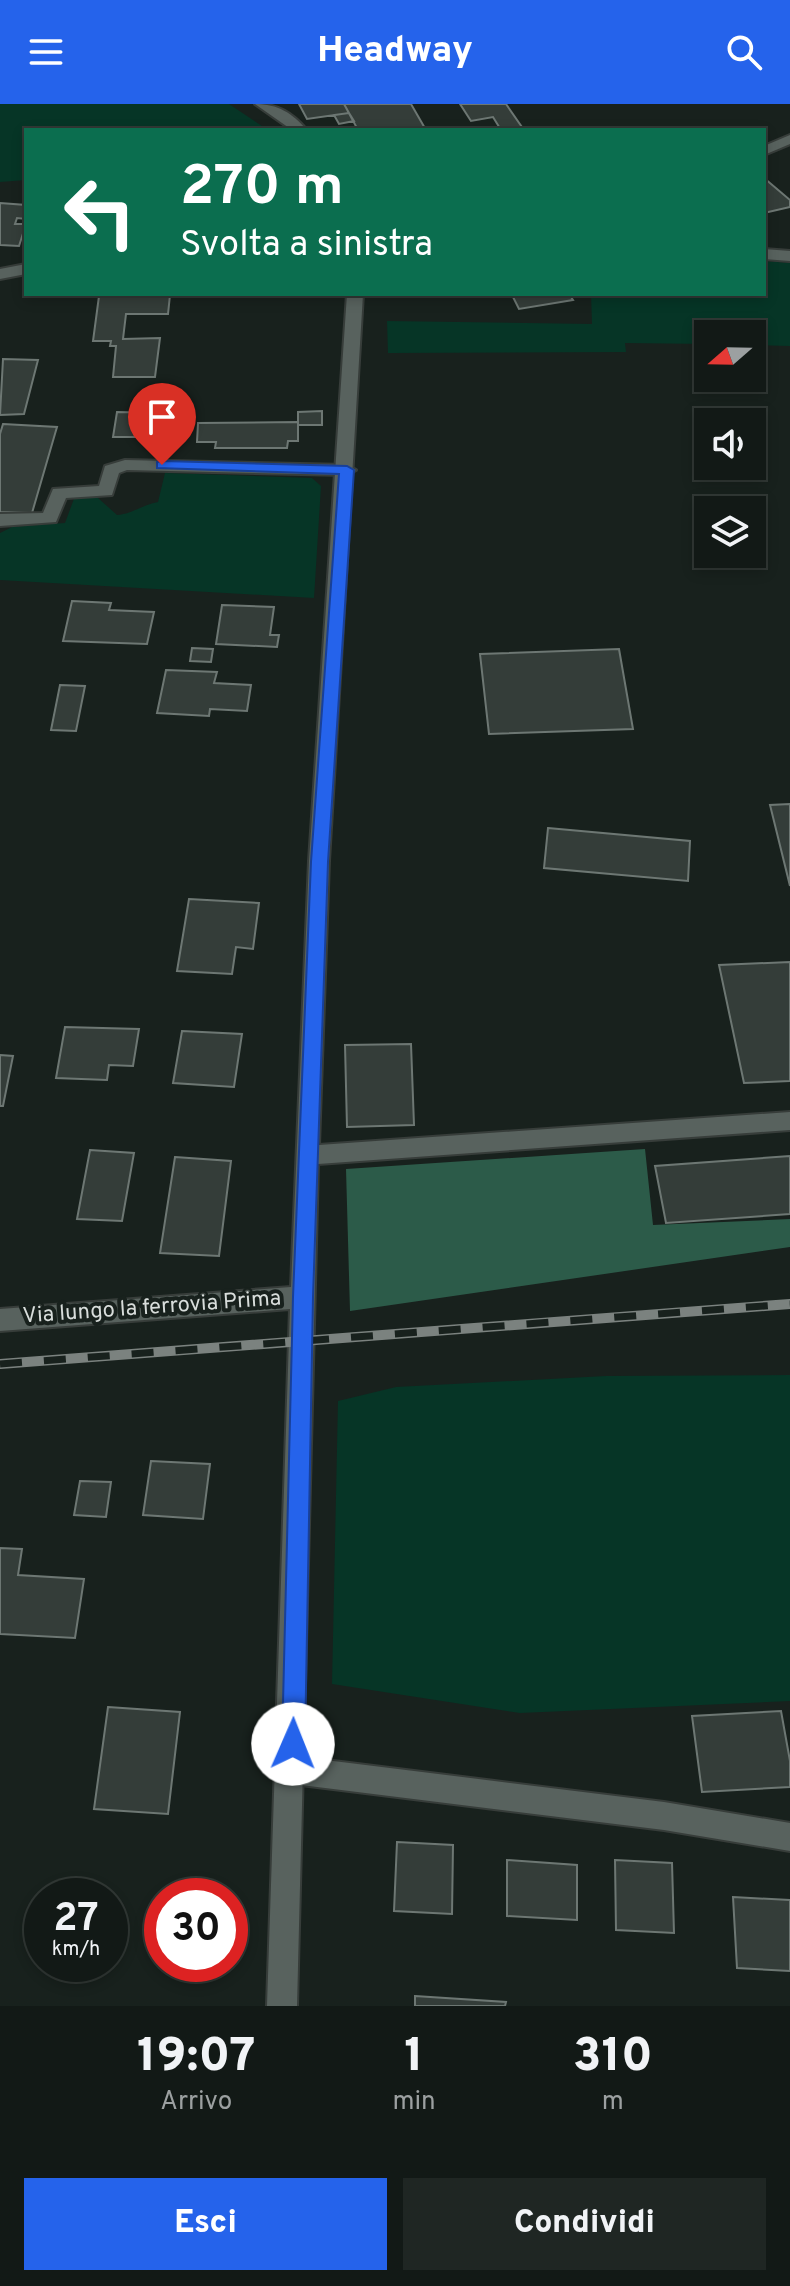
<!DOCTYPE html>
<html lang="it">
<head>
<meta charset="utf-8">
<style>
  :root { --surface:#121916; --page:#1f2623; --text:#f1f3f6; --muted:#9ca0a1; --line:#313835; --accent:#2563eb }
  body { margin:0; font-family:Overpass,sans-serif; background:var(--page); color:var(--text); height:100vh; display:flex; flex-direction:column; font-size:30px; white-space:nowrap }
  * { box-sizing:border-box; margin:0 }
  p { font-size:26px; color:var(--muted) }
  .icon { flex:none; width:44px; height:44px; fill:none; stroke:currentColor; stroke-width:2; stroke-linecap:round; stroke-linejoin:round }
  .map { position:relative; height:1902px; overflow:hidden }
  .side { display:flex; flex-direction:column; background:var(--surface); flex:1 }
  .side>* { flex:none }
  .guide { position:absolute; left:24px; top:24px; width:742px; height:168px; border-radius:0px; box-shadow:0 4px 12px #0003,0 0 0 2px var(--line); background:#0b6e4f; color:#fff; overflow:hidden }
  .needle { width:52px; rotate:250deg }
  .tools { position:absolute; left:694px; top:216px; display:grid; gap:16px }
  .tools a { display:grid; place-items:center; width:72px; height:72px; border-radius:0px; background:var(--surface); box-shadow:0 4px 12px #0003,0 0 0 2px var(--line); font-size:40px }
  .speed { position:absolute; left:24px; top:1774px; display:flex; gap:16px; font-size:40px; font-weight:700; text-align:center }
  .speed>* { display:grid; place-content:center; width:104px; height:104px; border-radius:50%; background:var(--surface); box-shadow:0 4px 12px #0003,0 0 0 2px var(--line); line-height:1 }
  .speed small { font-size:20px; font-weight:400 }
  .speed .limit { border:12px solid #d22; background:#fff; color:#111 }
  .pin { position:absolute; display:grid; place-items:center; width:68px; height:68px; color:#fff; margin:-82px -34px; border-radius:50% 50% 50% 0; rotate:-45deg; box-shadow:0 0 8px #0007 }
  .pin .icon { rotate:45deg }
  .me { position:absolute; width:88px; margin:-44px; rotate:1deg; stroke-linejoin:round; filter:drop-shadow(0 0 6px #0008) }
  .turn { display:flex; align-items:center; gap:28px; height:168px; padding:0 24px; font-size:36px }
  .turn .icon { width:104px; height:104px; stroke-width:2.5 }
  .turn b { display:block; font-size:56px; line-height:68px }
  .eta { display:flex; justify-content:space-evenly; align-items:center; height:136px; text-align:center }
  .eta b { font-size:48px; font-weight:800; line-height:56px }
  .primary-button { display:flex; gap:16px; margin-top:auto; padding:16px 24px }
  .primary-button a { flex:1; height:92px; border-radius:0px; background:var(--accent); color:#fff; font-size:32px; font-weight:800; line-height:92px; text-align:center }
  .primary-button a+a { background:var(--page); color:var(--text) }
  header { display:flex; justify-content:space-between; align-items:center; height:104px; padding:0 24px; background:var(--accent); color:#fff; font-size:36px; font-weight:800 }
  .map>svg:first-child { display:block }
  .green { fill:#063526 }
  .forest { fill:#2c5b49 }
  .building { fill:#343d39; stroke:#6d7773; stroke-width:2 }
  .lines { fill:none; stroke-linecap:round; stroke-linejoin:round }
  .service-casing { stroke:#373d3a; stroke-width:4 }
  .minor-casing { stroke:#373d3a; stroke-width:4 }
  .tertiary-casing { stroke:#373d3a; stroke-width:4 }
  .service { fill:#58625e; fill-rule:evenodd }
  .minor { fill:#58625e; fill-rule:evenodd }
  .tertiary { fill:#58625e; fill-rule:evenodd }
  .rail-casing { stroke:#7b827f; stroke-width:10 }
  .rail { stroke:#18211d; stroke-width:7; stroke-dasharray:22; stroke-linecap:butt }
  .route { fill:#2563eb; stroke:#184099; stroke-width:2 }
  .labels { text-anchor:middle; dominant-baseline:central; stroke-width:8; stroke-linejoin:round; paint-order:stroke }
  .street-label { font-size:22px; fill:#d8dddb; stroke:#18211d }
</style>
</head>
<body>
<header><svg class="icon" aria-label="menu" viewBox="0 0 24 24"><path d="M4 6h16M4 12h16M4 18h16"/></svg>Headway<svg class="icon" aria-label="search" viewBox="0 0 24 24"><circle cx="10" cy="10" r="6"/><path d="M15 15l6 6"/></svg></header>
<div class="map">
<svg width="790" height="1902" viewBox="0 0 790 1902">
  <rect width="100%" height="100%" fill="#18211d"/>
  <!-- green -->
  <path class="green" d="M0,0H229L268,26H26V76L0,78Z
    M764,157L790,159V242L752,241V230H708V240L625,239L626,248L388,249L387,217L592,220L591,190H764Z
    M165,369L312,374L321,382L314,494L0,476V429L12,423L65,419L75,392L98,394L117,411C132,410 142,401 158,398Z
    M790,1271V1597L520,1609L332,1580L338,1297L396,1283L606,1272Z"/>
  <!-- forest -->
  <path class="forest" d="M645,1045L653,1121L790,1115V1143L350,1207L346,1065Z"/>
  <!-- building -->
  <path class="building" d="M299,0H344L349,9L307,15Z
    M344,0H411L426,26H358Z
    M460,0H506L524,26H501L493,13L471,17Z
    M349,9L354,17L339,20L334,11Z
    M764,74L790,96V103L764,109Z
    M0,99L26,101V115L17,114L15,120H26L19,142L0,141Z
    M569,190L573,196L519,205L512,191Z
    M170,191L168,210H126L123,235L160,234L155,273H113L116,242H110L111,237H93L99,192Z
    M3,255L38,256L24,310L0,311Z
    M322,307V321H298V308Z
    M117,308L159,309L156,333H113Z
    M298,318V337H288L287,344H215L216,338H197L198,319Z
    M3,320L57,323L32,409L0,408V330Z
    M72,497L111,499L109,506L154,508L147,540L63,537Z
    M222,501L274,503L270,531H279L277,543L216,540Z
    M192,544L213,545L211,558L190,557Z
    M619,545L633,625L489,630L480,550Z
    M166,566L217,568L214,579L251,581L247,607L210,605L209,612L157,609Z
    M60,581L85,582L76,627L51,626Z
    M790,700V782L770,701Z
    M548,724L690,737L688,777L544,764Z
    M189,795L259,799L253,845L236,843L232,870L177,867Z
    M790,858V977L744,979L719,861Z
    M65,923L139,925L133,962L109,961L107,976L56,974Z
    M182,927L242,930L234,983L173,979Z
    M411,940L414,1021L347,1023L345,941Z
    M0,951L13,952L3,1002H0Z
    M90,1046L134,1049L122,1117L77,1115Z
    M790,1052V1110L666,1119L655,1062Z
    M175,1053L231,1057L219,1152L160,1149Z
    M151,1357L210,1360L203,1415L143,1411Z
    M80,1377L111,1378L106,1413L74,1411Z
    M0,1444L22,1445L18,1471L84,1475L75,1534L0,1530Z
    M108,1603L180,1608L168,1710L94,1705Z
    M781,1607L790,1657V1683L702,1688L692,1612Z
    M397,1738L453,1741L452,1810L394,1807Z
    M507,1756L577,1761V1816L507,1812Z
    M615,1756L672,1759L674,1829L616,1826Z
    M733,1793L790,1796V1867L737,1864Z
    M415,1892L506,1898L505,1902H415Z"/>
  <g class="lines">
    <!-- service casing -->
    <g class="service-casing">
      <path id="service" d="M764,145L790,147V157L764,155Z
        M125,356L347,361L356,366L347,371L127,366L119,369L112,391L66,394L56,418L0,422V410L43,409L53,385L99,382L105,362Z
        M293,1652L664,1698L790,1719V1747L664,1726L293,1680L283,1676L279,1666L283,1656Z"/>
    </g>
    <!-- minor casing -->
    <g class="minor-casing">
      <path id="minor" d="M26,160V170L0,175V165Z
        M347,190H363L329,757L319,1041L790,1008V1026L318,1060L297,1902H267L290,1205L0,1227V1205L291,1183L309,757Z"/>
    </g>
    <!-- tertiary casing -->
    <g class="tertiary-casing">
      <path id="tertiary" d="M255,0C278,0 292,9 307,26H292Z
        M790,31V40L764,51V42Z"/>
    </g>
    <!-- service -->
    <use href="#service" class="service"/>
    <!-- minor -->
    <use href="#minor" class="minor"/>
    <!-- tertiary -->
    <use href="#tertiary" class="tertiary"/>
    <!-- rail casing -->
    <g class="rail-casing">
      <path id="rail" d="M0,1260L790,1200"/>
    </g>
    <!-- rail -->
    <use href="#rail" class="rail"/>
  </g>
  <!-- route -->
  <path class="route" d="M162,357L347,362L354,366L328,758L313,1193L305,1640L302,1648L293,1651L285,1648L282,1640L293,1193L311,758L339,370L157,364V358Z"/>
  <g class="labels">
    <!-- street labels -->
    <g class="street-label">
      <text transform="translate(152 1204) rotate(-4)">Via lungo la ferrovia Prima</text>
    </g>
  </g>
</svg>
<div class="tools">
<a><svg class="needle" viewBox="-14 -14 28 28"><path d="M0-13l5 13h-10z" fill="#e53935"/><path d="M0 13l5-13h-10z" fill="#9ca0a1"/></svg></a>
<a><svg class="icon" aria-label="sound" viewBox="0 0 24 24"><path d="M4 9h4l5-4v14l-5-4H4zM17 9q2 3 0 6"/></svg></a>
<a><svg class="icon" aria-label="layers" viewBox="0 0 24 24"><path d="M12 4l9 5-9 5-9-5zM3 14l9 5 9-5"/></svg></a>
</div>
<div class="speed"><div>27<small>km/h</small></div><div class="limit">30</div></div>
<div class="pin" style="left:162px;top:361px;background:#d93025"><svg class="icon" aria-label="arrive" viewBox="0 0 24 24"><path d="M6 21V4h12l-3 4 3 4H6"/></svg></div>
<svg class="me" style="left:293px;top:1640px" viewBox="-20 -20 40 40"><circle r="19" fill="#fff"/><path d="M0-13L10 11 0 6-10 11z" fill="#2563eb"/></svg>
<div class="guide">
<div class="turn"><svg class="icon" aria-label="left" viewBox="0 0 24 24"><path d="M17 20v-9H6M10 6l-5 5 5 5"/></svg><div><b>270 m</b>Svolta a sinistra</div></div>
</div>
</div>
<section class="side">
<div class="eta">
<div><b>19:07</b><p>Arrivo</p></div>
<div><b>1</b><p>min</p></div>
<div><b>310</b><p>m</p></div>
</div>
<div class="primary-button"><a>Esci</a><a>Condividi</a></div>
</section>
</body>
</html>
